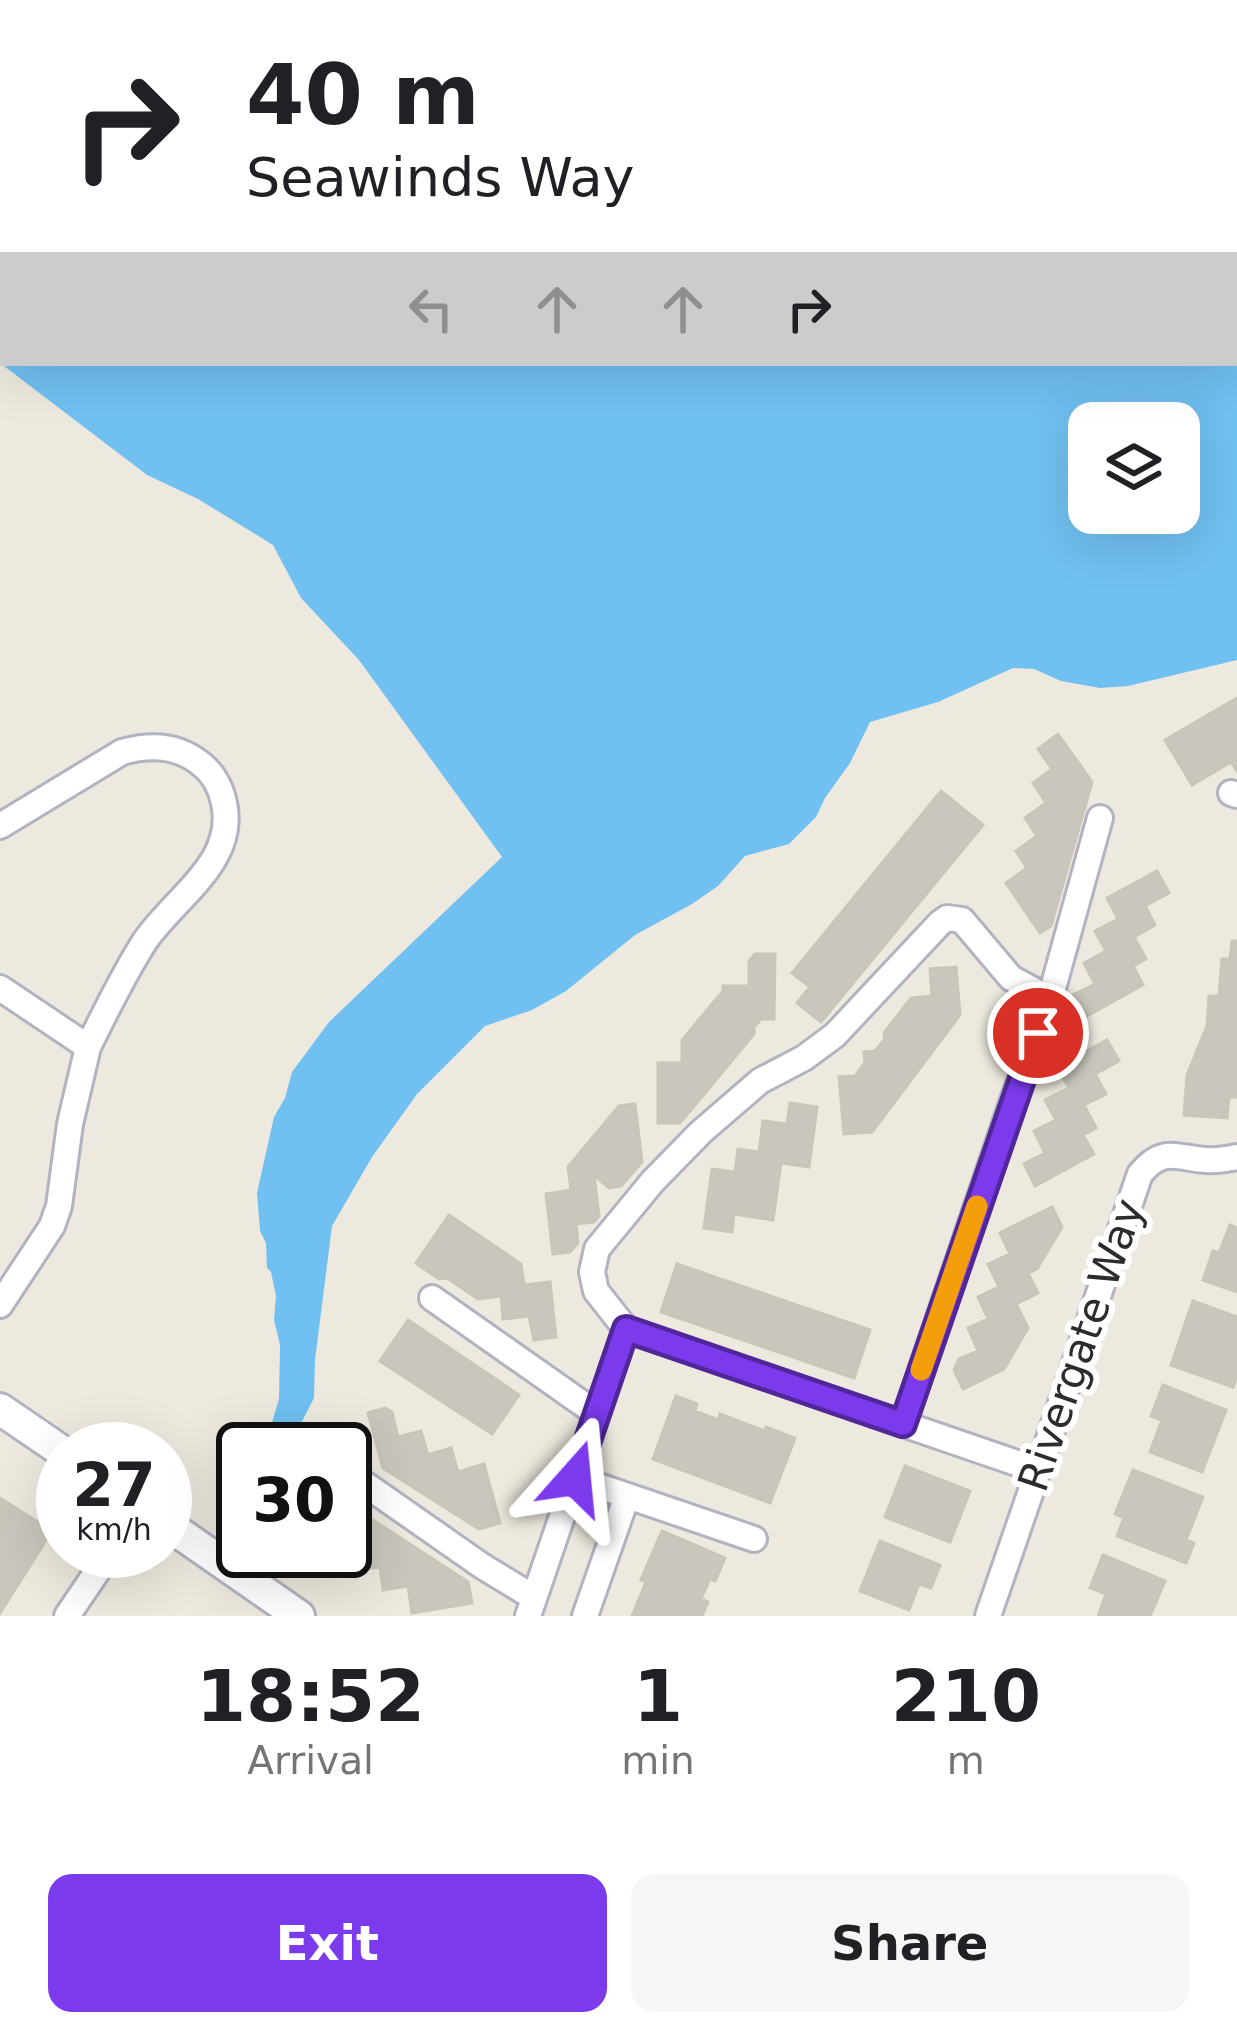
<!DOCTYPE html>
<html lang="en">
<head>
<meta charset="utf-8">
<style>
  :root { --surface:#fff; --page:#f6f6f6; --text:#202124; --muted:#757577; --accent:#7c3aed }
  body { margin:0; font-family:"DejaVu Sans",sans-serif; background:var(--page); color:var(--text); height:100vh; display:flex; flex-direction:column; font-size:45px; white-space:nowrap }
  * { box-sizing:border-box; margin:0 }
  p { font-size:39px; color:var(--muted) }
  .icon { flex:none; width:66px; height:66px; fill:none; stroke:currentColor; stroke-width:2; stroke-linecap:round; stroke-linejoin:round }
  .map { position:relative; height:1616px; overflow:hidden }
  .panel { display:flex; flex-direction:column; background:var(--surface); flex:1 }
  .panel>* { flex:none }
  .top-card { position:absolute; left:0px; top:0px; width:1239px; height:366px; box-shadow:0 12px 48px #0002; background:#fff; color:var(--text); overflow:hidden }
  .tools { position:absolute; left:1068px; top:402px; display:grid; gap:24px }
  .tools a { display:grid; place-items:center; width:132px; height:132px; border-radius:24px; background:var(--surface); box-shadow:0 12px 48px #0002; font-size:60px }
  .speed { position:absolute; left:36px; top:1422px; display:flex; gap:24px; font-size:60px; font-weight:700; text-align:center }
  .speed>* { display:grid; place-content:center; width:156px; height:156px; border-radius:50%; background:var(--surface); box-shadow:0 12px 48px #0002; line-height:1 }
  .speed small { font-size:30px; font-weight:400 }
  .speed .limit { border:6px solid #111; border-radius:18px; background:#fff; color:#111 }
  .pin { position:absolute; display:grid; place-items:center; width:102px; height:102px; color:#fff; margin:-51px; border:6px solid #fff; border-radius:50%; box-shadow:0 3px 12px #0007 }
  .me { position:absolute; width:132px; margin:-66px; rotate:18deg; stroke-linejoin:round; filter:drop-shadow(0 0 9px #0008) }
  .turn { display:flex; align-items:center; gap:42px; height:252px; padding:0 48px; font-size:54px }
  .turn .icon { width:156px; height:156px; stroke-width:2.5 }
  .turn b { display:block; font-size:84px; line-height:102px }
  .lanes { display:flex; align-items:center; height:114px; padding:0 48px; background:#0003; justify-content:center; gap:60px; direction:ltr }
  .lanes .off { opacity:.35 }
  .eta { display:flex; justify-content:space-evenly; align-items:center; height:204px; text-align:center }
  .eta b { font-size:72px; font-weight:700; line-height:84px }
  .button { display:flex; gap:24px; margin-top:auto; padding:24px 48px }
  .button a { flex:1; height:138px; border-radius:24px; background:var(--accent); color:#fff; font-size:48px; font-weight:700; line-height:138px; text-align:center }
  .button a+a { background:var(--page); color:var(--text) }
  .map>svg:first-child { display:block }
  .water { fill:#70c0f1; fill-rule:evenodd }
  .building { fill:#c9c6be; stroke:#c9c5b8; stroke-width:3 }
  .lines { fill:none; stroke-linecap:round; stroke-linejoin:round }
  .minor-casing { stroke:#b2b3c0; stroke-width:30 }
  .tertiary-casing { stroke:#b2b3c0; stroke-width:36 }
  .minor { stroke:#fff; stroke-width:24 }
  .tertiary { stroke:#fff; stroke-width:30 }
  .route-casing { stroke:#51269a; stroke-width:30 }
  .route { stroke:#7c3aed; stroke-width:21 }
  .slow { stroke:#f59e0b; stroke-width:21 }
  .labels { text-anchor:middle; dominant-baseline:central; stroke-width:12; stroke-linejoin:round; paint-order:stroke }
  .street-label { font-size:42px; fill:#2c2c2c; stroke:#fff }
</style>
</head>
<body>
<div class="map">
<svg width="1237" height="1616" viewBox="0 0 1237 1616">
  <rect width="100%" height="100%" fill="#eee9de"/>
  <!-- water -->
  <path class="water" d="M0,0H1237V660L1128,686L1100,688L1061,681L1034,669L1013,668L938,702L870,722L850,763L825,798L816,817L789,844L745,856L718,886L692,904L635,935L566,991L532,1010L485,1026L417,1094L372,1157L332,1226L315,1360L314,1398L288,1449H261L267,1439L279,1399L280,1345L274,1320L276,1296L271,1272L267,1268L266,1243L260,1231L257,1193L274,1117L285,1098L292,1072L329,1022L502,857L359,660L301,598L273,545L198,499L147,475L0,363ZM3,3H1236V363H3ZM1089,423H1179V513H1089Z"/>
  <!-- building -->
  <path class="building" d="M1237,698V771L1231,762L1192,785L1165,740Z
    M1058,734L1092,782L1051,926L1040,933L1006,883L1027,868L1016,851L1037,836L1025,818L1046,803L1033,783L1052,769L1038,749Z
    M941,791L983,825L821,1022L797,1003L810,987L792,973Z
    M1157,871L1169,893L1145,906L1155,925L1134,937L1146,959L1133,966L1143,985L1085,1017L1073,995L1095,984L1084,963L1106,951L1095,931L1118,919L1107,898Z
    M1232,941H1237V1097H1229L1227,1118L1184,1115L1187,1075L1207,1026L1209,996H1219L1222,959H1230Z
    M755,954H775L774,1019H761L754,1027V1034L680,1123H658V1063H682V1040L723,991V986H749V961Z
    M956,967L960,1015L872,1132L844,1134L839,1077L855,1076L865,1062L864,1052L875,1051L885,1039L884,1033L911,998L932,996L930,969Z
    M1107,1040L1119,1061L1095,1074L1106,1094L1084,1105L1096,1128L1083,1135L1094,1154L1035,1186L1024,1164L1045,1153L1034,1131L1056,1120L1045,1100L1069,1088L1057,1067Z
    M790,1103L817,1107L809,1167L781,1163L773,1220L734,1214L732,1232L704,1228L712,1169L735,1172L738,1149L759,1152L763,1121L787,1124Z
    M635,1104L642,1162L621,1186L609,1188L594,1175L599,1216L594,1222L576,1224L578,1243L570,1252L553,1254L546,1194L571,1190L568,1167L619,1106Z
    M1052,1207L1062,1227L1037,1269L1028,1273L1038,1293L1016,1304L1028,1328L1004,1369L963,1389L954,1370L959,1359L978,1351L968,1328L988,1319L978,1297L999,1287L988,1264L1010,1254L1000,1233Z
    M449,1215L521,1264L524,1285L550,1282L556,1337L534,1340L529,1316L503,1319L501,1296L478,1299L447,1278L439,1279L416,1263Z
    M1230,1225L1237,1228V1292L1203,1280L1213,1251L1219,1253Z
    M677,1264L870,1330L854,1378L661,1312Z
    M1193,1301L1237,1317V1376L1233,1387L1171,1365Z
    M408,1320L519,1395L492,1434L380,1361Z
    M1163,1385L1226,1410L1202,1472L1150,1452L1162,1420L1151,1416Z
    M676,1396L697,1404L695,1411L718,1420L720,1414L765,1431L766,1427L795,1438L770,1503L653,1459Z
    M385,1408L392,1412L398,1437L421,1431L428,1455L451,1448L458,1472L484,1464L500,1523L479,1529L383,1468L368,1413Z
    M905,1466L970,1491L950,1542L885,1517Z
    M1133,1470L1203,1497L1186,1540L1194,1543L1186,1563L1117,1536L1124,1518L1115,1514Z
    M0,1498L52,1531L0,1613Z
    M373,1520L468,1582L472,1603L412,1613L408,1586L383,1590L380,1567L355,1570L352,1547L345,1548V1525Z
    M662,1531L725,1558L715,1581L710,1579L701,1599L708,1602L702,1616H632L646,1582L641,1580Z
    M880,1541L940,1565L931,1588L919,1584L909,1610L860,1591Z
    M1103,1555L1165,1581L1150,1616H1098L1106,1594L1090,1588Z"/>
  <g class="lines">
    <!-- minor casing -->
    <g class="minor-casing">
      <path id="minor" d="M1231,793L1237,795
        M0,826L122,752C150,744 178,745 201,764C213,773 221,788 224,803C237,862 175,897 145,941C123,975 106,1011 88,1047L0,988
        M432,1298L597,1414
        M0,1305L52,1226L59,1206L70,1124L88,1047
        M626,1329L1037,1470
        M903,1424L1013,1100L1050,999L1100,818
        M575,1478L754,1539
        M359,1480L482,1566L533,1597
        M67,1616L111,1551
        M528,1616L626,1329L596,1291L592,1272L597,1249L653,1181L701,1132L760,1081L804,1058L835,1035L940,923L947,918L962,920L1011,978L1050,999
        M585,1616L627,1496
        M988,1616L1140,1174C1163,1146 1176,1158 1206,1160C1216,1161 1227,1159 1237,1157"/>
    </g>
    <!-- tertiary casing -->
    <g class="tertiary-casing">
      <path id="tertiary" d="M0,1409L63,1452
        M165,1523L299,1616"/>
    </g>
    <!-- minor -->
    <use href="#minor" class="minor"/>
    <!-- tertiary -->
    <use href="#tertiary" class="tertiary"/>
  </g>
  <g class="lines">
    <!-- route casing -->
    <g class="route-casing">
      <path id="route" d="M575,1478L626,1329L903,1424L1038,1033"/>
    </g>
    <!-- route -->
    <use href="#route" class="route"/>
    <!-- slow -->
    <path class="slow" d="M921,1370L977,1206"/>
  </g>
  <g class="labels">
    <!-- street labels -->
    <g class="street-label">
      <text transform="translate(1081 1345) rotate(-71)">Rivergate Way</text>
    </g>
  </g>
</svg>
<div class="tools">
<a><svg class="icon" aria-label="layers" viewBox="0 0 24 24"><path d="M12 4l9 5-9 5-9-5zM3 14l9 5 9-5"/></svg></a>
</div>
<div class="speed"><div>27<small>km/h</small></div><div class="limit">30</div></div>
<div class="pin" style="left:1038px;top:1033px;background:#d93025"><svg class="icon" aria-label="arrive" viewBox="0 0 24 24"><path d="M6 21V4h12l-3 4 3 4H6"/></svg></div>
<svg class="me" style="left:575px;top:1478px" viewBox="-20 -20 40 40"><path d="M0-17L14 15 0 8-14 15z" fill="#7c3aed" stroke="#fff" stroke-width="4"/></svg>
<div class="top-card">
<div class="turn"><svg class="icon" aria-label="right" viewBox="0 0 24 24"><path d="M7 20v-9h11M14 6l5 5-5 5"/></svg><div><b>40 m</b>Seawinds Way</div></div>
<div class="lanes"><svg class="icon off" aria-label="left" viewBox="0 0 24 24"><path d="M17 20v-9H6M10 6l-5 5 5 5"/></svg><svg class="icon off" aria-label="ahead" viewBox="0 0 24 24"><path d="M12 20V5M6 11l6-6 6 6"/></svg><svg class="icon off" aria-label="ahead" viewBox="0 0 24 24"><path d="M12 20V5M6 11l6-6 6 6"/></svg><svg class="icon" aria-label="right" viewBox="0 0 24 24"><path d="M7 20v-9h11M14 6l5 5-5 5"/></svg></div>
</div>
</div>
<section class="panel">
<div class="eta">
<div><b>18:52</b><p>Arrival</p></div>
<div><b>1</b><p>min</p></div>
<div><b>210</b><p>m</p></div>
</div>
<div class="button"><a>Exit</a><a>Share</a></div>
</section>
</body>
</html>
